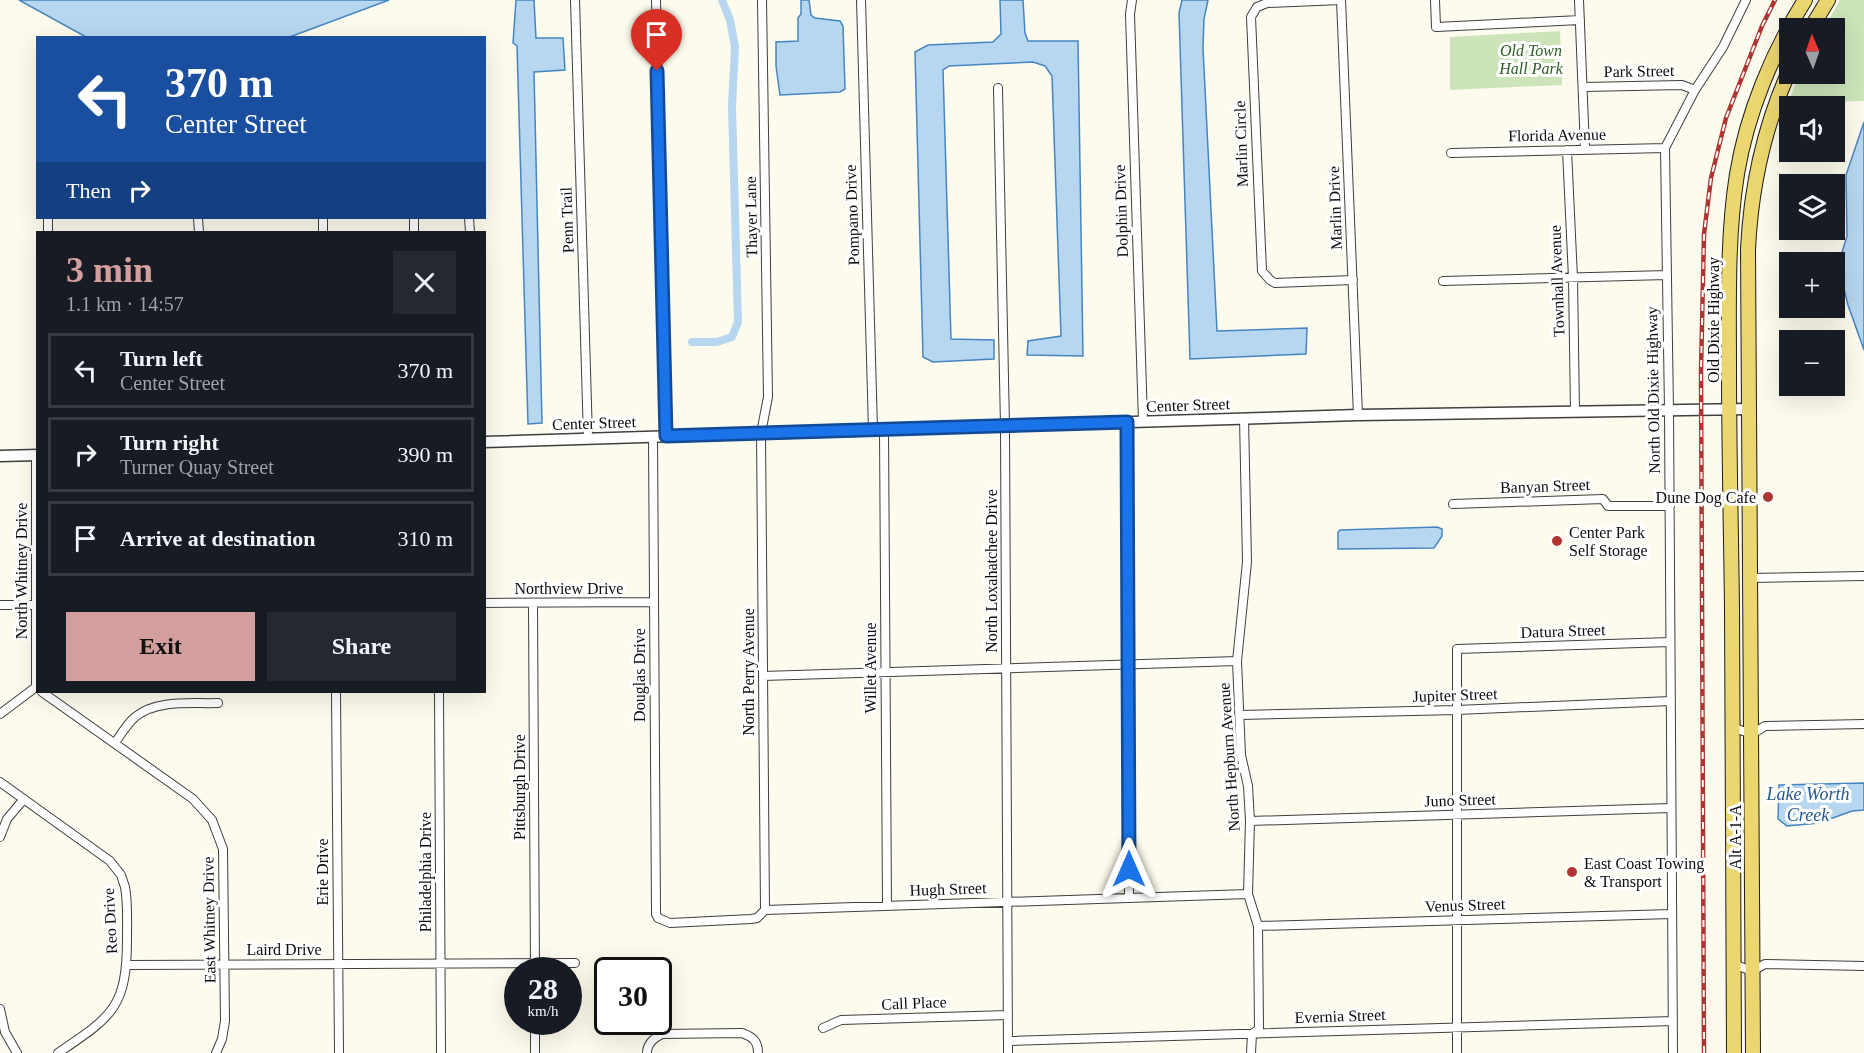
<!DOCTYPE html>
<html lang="en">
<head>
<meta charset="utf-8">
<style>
  :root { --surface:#171b24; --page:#242831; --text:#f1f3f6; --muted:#9ea1a6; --line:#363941; --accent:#d39e9e }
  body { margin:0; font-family:"Times New Roman",serif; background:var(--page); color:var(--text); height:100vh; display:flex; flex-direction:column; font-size:22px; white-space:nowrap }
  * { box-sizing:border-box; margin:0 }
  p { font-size:20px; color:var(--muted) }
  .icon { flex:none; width:33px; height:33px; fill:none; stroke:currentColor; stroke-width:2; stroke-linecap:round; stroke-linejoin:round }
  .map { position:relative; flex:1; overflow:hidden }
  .details { position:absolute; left:36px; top:231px; width:450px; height:462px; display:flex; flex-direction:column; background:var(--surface); border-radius:0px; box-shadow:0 6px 24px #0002 }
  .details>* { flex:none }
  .hud { position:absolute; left:36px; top:36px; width:450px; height:183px; border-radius:0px; box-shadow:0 6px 24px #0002; background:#1a4fa0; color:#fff; overflow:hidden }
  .needle { width:39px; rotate:358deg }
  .controls { position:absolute; left:1779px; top:18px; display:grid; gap:12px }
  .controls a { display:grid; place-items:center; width:66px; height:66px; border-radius:0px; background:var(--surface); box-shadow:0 6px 24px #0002; font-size:30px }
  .speed { position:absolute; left:504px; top:957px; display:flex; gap:12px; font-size:30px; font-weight:700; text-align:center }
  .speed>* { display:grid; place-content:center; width:78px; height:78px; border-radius:50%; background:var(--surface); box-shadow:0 6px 24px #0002; line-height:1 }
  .speed small { font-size:15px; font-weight:400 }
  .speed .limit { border:3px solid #111; border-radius:9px; background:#fff; color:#111 }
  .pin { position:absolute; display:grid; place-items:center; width:51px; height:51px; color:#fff; margin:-62px -26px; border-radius:50% 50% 50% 0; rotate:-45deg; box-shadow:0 0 6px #0007 }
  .pin .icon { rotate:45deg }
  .me { position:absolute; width:66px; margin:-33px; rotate:0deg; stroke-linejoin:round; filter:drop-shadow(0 0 4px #0008) }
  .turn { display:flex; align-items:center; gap:21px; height:126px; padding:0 30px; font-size:27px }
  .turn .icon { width:78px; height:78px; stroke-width:2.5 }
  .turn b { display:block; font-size:42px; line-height:51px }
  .then { display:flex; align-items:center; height:57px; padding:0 30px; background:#0003; gap:12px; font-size:22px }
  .round { display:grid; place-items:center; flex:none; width:63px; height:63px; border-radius:0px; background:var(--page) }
  .head { display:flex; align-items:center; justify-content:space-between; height:102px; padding:0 30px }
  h1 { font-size:36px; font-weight:700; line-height:45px; color:var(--accent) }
  .button { display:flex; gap:12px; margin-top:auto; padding:12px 30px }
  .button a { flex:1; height:69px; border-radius:0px; background:var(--accent); color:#111; font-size:24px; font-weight:700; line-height:69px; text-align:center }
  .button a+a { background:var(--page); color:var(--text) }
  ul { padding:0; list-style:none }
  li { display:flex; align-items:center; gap:18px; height:75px; margin:0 12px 9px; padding:0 18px; border:3px solid var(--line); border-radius:0px }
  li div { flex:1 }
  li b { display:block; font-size:22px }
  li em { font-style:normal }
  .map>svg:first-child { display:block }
  .green { fill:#cde4ba }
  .water { fill:#b7d6f0; stroke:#4586c0; stroke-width:1.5 }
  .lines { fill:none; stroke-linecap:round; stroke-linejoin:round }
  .canal { stroke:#b7d6f0; stroke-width:8 }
  .minor-casing { stroke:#3f3f3f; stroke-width:10 }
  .tertiary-casing { stroke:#3f3f3f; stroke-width:13 }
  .primary-casing { stroke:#1d1d1d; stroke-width:16 }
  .minor { stroke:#fff; stroke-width:8 }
  .tertiary { stroke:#fff; stroke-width:10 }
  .primary { stroke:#ebd66f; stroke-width:14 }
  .rail-casing { stroke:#af3532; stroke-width:4.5 }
  .rail { stroke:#fff; stroke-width:2; stroke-dasharray:7; stroke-linecap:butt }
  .route-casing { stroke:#114b97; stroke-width:15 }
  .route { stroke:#1a73e8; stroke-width:10 }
  .poi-dot { fill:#af3532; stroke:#fff; stroke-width:2 }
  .labels { text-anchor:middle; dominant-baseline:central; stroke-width:6; stroke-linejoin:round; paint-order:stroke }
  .park-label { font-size:16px; font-style:italic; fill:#2b5d23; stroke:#fff }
  .street-label { font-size:16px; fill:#0c0c0c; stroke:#fff }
  .poi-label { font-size:16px; fill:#0c0c0c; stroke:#fff; text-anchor:start }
  .water-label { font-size:18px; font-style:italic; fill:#225992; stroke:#fff }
</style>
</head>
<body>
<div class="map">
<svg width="1864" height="1053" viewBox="0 0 1864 1053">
  <rect width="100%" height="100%" fill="#fdfbed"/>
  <!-- green -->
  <path class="green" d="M1840,0H1864V101L1788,104L1799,74H1834V28H1824Z
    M1560,31L1562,85L1450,90V37Z"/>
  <!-- water -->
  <path class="water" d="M19,0H389L287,38L86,37Z
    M516,0H534L536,38H563L565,70L534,72L542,423L528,424L517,46L513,43Z
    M801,0H809L811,15L815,18L840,21L843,26L845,89L840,92L780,95L776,66V42L798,41V18L801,14Z
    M1000,0H1023L1025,33L1028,41H1078L1083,356L1027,355L1028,341L1061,336L1052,76L1045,66L1033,62L949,66L943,70L951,339L994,340V359L933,362L923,357L915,52L928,45L993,42L1001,34Z
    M1182,0H1208L1204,19L1203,48L1217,331L1307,328L1306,354L1190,359L1179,13Z
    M1864,122V350L1848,305L1838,265L1847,236L1846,175Z
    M1437,527L1442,529V536L1434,548L1338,549V532L1340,530Z
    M1864,783V810L1852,811L1819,823L1787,826L1778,819L1779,785Z"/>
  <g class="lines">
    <!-- canal -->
    <path class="canal" d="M692,342H717L732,337L738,322L732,106L735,47L730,20L722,0"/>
    <!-- minor casing -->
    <g class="minor-casing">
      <path id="minor" d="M575,0L588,438
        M656,0L666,436
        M762,0L768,397L761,433L765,910
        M861,0L873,430
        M1132,0L1130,14L1143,421
        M1341,0L1267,3L1257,7L1251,17L1262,271L1270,280L1275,283L1353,280
        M1341,0L1358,415
        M1435,0L1436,27L1580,20
        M1579,0L1585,149
        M1583,87L1682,85L1695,90
        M998,88L1005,426L1008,1053
        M1567,150L1573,278L1575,412
        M1451,153L1665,148
        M198,218L199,232
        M323,218V232
        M414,218V232
        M469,218L470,232
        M48,232V218
        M1443,281L1667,275
        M1244,418L1247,562L1237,661L1241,755L1248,786L1250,821L1248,894L1258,926L1259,1029L1252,1034L1251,1053
        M1127,422L1129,898
        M884,429L887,906
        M653,436L656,914L658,918L670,923L751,919L757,918L765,910L1248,894
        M36,455V687
        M1453,504L1603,499L1608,506H1670
        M1750,578L1864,576
        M484,603L654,602
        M533,603L535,970
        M0,605H38
        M763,676L1237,661
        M42,692L193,799L212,820L223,849L225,1021L222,1039L216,1053
        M336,692L339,1053
        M439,692L441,1053
        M0,714L36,687
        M1240,715L1457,710L1671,701
        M1731,727L1752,734L1765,726L1864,724
        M115,743C121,734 127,724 135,717C157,699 192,704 218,703
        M0,782L110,861L121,875L125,887C128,903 127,921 127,938C127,1007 113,1016 58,1053
        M1250,821L1671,808
        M0,837L7,819L24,799
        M1258,926L1672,914
        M1733,964L1752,971L1765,964L1864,966
        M127,965L575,963
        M0,1009L5,1032L17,1053
        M535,1022V1053
        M823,1028L841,1020L1008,1015
        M1008,1041L1673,1021
        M647,1053C647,1043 654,1038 662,1034L742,1033C753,1037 758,1041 758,1053
        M1457,1053V649L1670,642
        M1673,1053L1669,410L1665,148L1695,90L1723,47L1746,0"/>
    </g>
    <!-- tertiary casing -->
    <g class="tertiary-casing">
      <path id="tertiary" d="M484,442L1358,415L1749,409
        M0,456L38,455"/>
    </g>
    <!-- primary casing -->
    <g class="primary-casing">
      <path id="primary" d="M1811,28L1828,0
        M1734,1053C1733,905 1733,756 1732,608C1731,527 1729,447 1729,366C1729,302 1727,237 1737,174C1747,113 1773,51 1805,0
        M1753,1053L1748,249C1751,187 1764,127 1790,69"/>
    </g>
    <!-- minor -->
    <use href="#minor" class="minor"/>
    <!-- tertiary -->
    <use href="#tertiary" class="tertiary"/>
    <!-- primary -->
    <use href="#primary" class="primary"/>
    <!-- rail casing -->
    <g class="rail-casing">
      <path id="rail" d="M1704,1053L1701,371L1704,234L1711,178L1726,118L1762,26L1775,0"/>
    </g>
    <!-- rail -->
    <use href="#rail" class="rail"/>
  </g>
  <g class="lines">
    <!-- route casing -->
    <g class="route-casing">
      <path id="route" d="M657,71L666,436L1127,422L1129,869"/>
    </g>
    <!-- route -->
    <use href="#route" class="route"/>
  </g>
  <!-- markers -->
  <g class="poi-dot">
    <circle cx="1768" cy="497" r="6"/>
    <circle cx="1557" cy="541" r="6"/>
    <circle cx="1572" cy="872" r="6"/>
  </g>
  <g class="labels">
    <!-- park labels -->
    <g class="park-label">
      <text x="1531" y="50">Old Town<tspan x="1531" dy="18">Hall Park</tspan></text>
    </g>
    <!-- street labels -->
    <g class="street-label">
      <text transform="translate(1639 71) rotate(-1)">Park Street</text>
      <text transform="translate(1557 135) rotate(-1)">Florida Avenue</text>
      <text transform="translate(1241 144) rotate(-92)">Marlin Circle</text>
      <text transform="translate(1335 208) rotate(-92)">Marlin Drive</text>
      <text transform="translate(1121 211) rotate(-92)">Dolphin Drive</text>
      <text transform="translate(852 215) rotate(-92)">Pompano Drive</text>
      <text transform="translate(751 217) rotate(-91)">Thayer Lane</text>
      <text transform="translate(567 220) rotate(-92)">Penn Trail</text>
      <text transform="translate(1557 281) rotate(-92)">Townhall Avenue</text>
      <text transform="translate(1713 320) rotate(-90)">Old Dixie Highway</text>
      <text transform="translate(1653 390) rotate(-91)">North Old Dixie Highway</text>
      <text transform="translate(1188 405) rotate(-2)">Center Street</text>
      <text transform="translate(594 423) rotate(-2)">Center Street</text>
      <text transform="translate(1545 486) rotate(-2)">Banyan Street</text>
      <text transform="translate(21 571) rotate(-90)">North Whitney Drive</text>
      <text transform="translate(991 571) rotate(-90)">North Loxahatchee Drive</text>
      <text x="569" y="588">Northview Drive</text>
      <text transform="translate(1563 631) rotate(-2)">Datura Street</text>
      <text transform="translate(870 668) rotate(-90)">Willet Avenue</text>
      <text transform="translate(748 672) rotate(-90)">North Perry Avenue</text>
      <text transform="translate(639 675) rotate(-90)">Douglas Drive</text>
      <text transform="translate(1455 695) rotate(-2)">Jupiter Street</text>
      <text transform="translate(1229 757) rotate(-94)">North Hepburn Avenue</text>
      <text transform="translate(519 787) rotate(-90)">Pittsburgh Drive</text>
      <text transform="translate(1460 800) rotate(-2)">Juno Street</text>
      <text transform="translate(1735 837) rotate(-90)">Alt A-1-A</text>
      <text transform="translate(322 872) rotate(-90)">Erie Drive</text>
      <text transform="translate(425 872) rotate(-90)">Philadelphia Drive</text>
      <text transform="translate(948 889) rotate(-2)">Hugh Street</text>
      <text transform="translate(1465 905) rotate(-2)">Venus Street</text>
      <text transform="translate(209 920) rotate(-91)">East Whitney Drive</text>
      <text transform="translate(110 921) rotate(-93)">Reo Drive</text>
      <text x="284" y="949">Laird Drive</text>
      <text transform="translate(914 1003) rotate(-2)">Call Place</text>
      <text transform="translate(1340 1016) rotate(-2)">Evernia Street</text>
    </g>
    <!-- poi labels -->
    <g class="poi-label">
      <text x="1756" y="497" text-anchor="end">Dune Dog Cafe</text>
      <text x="1569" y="532">Center Park<tspan x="1569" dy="18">Self Storage</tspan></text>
      <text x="1584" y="863">East Coast Towing<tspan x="1584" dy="18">&amp; Transport</tspan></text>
    </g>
    <!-- water labels -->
    <g class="water-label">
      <text x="1808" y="794">Lake Worth<tspan x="1808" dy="21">Creek</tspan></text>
    </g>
  </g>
</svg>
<div class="controls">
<a><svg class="needle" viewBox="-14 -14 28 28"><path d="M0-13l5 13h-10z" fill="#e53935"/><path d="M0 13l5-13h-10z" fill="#9ea1a6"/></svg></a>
<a><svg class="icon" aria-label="sound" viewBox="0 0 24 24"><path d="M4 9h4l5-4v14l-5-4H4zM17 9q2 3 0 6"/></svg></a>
<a><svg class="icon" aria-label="layers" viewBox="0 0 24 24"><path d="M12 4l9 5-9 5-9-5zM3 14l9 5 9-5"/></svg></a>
<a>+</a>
<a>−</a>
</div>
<div class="speed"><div>28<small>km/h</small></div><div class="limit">30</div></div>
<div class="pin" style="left:657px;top:71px;background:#d93025"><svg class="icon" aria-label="arrive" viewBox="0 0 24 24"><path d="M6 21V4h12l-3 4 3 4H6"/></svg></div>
<svg class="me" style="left:1129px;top:869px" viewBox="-20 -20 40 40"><path d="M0-17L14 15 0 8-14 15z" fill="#1a73e8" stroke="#fff" stroke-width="4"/></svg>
<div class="hud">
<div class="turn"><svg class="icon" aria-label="left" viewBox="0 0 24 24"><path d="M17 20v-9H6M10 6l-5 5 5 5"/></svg><div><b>370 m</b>Center Street</div></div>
<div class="then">Then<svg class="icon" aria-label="right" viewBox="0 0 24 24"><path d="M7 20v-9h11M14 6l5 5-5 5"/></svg></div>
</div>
<section class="details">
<div class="head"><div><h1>3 min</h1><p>1.1 km · 14:57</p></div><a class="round"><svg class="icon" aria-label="close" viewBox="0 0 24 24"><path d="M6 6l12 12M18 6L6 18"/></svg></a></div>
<ul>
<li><svg class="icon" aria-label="left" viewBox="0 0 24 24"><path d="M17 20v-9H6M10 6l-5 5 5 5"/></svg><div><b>Turn left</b><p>Center Street</p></div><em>370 m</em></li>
<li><svg class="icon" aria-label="right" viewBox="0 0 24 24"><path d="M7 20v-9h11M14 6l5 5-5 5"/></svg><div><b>Turn right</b><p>Turner Quay Street</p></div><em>390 m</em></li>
<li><svg class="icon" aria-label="arrive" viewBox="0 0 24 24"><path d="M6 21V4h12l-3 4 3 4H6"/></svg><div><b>Arrive at destination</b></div><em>310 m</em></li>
</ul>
<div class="button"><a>Exit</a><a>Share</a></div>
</section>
</div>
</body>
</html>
